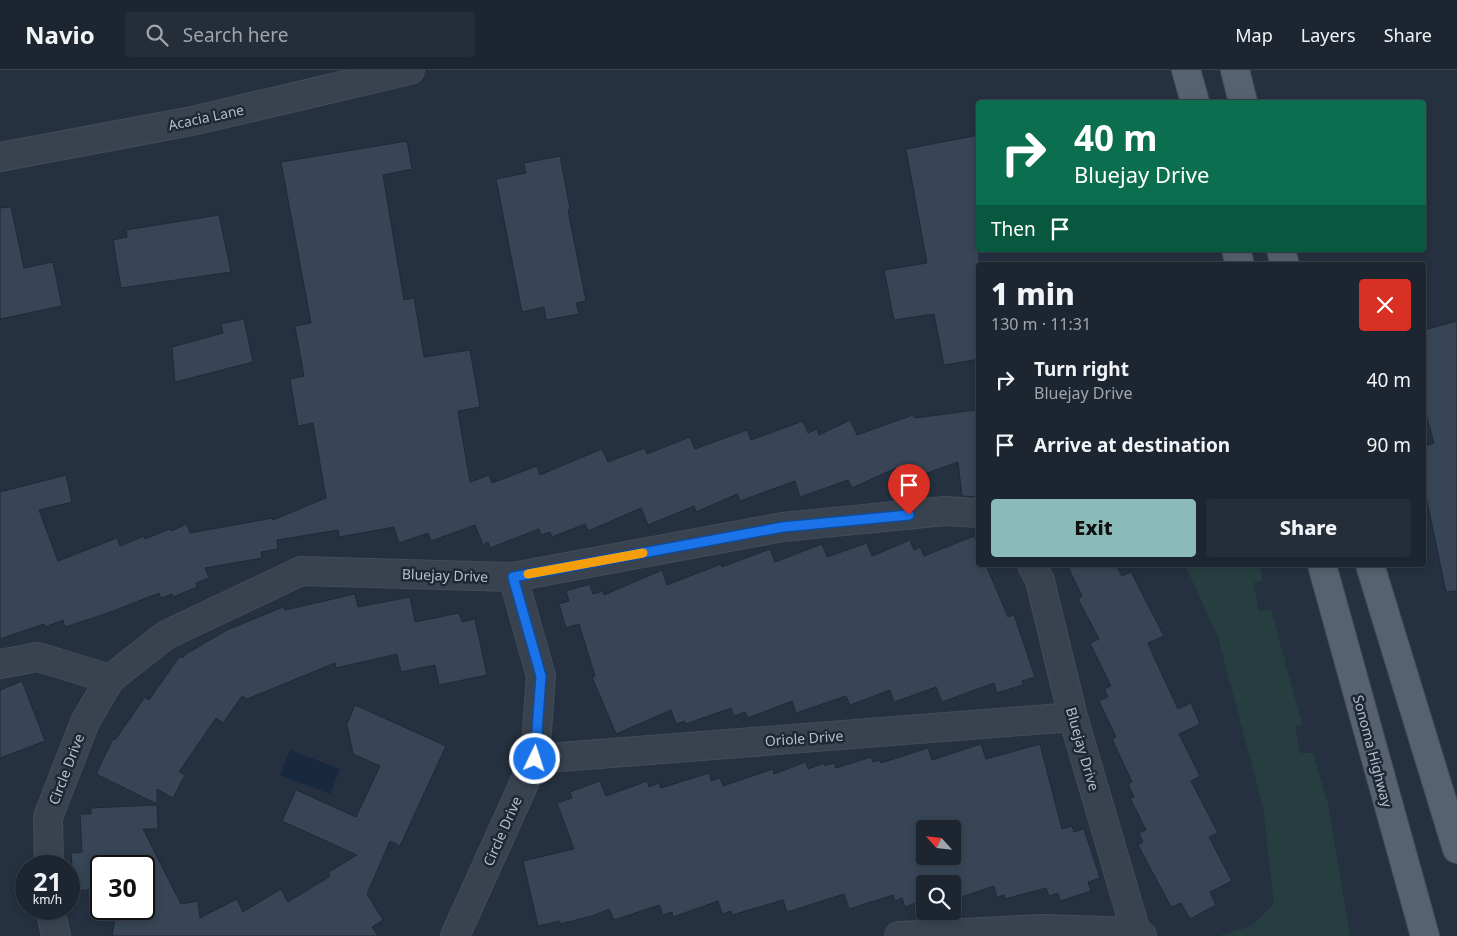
<!DOCTYPE html>
<html lang="en">
<head>
<meta charset="utf-8">
<style>
  :root { --surface:#1c2530; --page:#252d38; --text:#f1f3f6; --muted:#a0a5ab; --line:#3a424c; --accent:#8bbbb9 }
  body { margin:0; font-family:"Noto Sans",sans-serif; background:var(--page); color:var(--text); height:100vh; display:flex; flex-direction:column; font-size:19px; white-space:nowrap }
  * { box-sizing:border-box; margin:0 }
  p { font-size:16px; color:var(--muted) }
  .icon { flex:none; width:28px; height:28px; fill:none; stroke:currentColor; stroke-width:2; stroke-linecap:round; stroke-linejoin:round }
  .map { position:relative; flex:1; overflow:hidden }
  .sheet { position:absolute; left:976px; top:192px; width:450px; height:305px; display:flex; flex-direction:column; background:var(--surface); border-radius:5px; box-shadow:0 2px 8px #0003,0 0 0 1px var(--line) }
  .sheet>* { flex:none }
  .top-card { position:absolute; left:976px; top:30px; width:450px; height:152px; border-radius:5px; box-shadow:0 2px 8px #0003,0 0 0 1px var(--line); background:#0b6e4f; color:#fff; overflow:hidden }
  .needle { width:32px; rotate:297deg }
  .fabs { position:absolute; left:916px; top:750px; display:grid; gap:10px }
  .fabs a { display:grid; place-items:center; width:45px; height:45px; border-radius:5px; background:var(--surface); box-shadow:0 2px 8px #0003,0 0 0 1px var(--line); font-size:25px }
  .speed { position:absolute; left:15px; top:785px; display:flex; gap:10px; font-size:25px; font-weight:700; text-align:center }
  .speed>* { display:grid; place-content:center; width:65px; height:65px; border-radius:50%; background:var(--surface); box-shadow:0 2px 8px #0003,0 0 0 1px var(--line); line-height:1 }
  .speed small { font-size:12px; font-weight:400 }
  .speed .limit { border:2px solid #111; border-radius:8px; background:#fff; color:#111 }
  .pin { position:absolute; display:grid; place-items:center; width:42px; height:42px; color:#fff; margin:-51px -21px; border-radius:50% 50% 50% 0; rotate:-45deg; box-shadow:0 0 5px #0007 }
  .pin .icon { rotate:45deg }
  .me { position:absolute; width:55px; margin:-28px; rotate:4deg; stroke-linejoin:round; filter:drop-shadow(0 0 4px #0008) }
  .turn { display:flex; align-items:center; gap:18px; height:105px; padding:0 15px; font-size:22px }
  .turn .icon { width:65px; height:65px; stroke-width:2.5 }
  .turn b { display:block; font-size:35px; line-height:42px }
  .then { display:flex; align-items:center; height:48px; padding:0 15px; background:#0003; gap:10px; font-size:19px }
  .round { display:grid; place-items:center; flex:none; width:52px; height:52px; border-radius:5px; background:var(--page) }
  .headline { display:flex; align-items:center; justify-content:space-between; height:85px; padding:0 15px }
  h1 { font-size:30px; font-weight:800; line-height:38px }
  .cta { display:flex; gap:10px; margin-top:auto; padding:10px 15px }
  .cta a { flex:1; height:58px; border-radius:5px; background:var(--accent); color:#111; font-size:20px; font-weight:800; line-height:58px; text-align:center }
  .cta a+a { background:var(--page); color:var(--text) }
  ul { padding:0; list-style:none }
  li { display:flex; align-items:center; gap:15px; height:65px; padding:0 15px }
  li div { flex:1 }
  li b { display:block; font-size:19px }
  li em { font-style:normal }
  header { display:flex; align-items:center; gap:30px; box-sizing:border-box; height:70px; padding:0 25px; background:var(--surface); border-bottom:1px solid var(--line) }
  header strong { font-size:24px }
  nav { display:flex; gap:28px; margin-inline-start:auto; font-size:18px }
  .search { width:350px; height:45px; background:var(--page); display:flex; align-items:center; gap:12px; box-sizing:border-box; padding:0 18px; border-radius:5px; color:var(--muted); font-size:19px }
  .map>svg:first-child { display:block }
  .green { fill:#273e41 }
  .water { fill:#18283e }
  .building { fill:#374556; stroke:#202a37; fill-rule:evenodd }
  .lines { fill:none; stroke-linecap:round; stroke-linejoin:round }
  .street-casing { stroke:#434c59; stroke-width:30 }
  .primary-casing { stroke:#434c59; stroke-width:30 }
  .street { stroke:#394350; stroke-width:28 }
  .primary { stroke:#576270; stroke-width:28 }
  .route-casing { stroke:#114b97; stroke-width:12 }
  .route { stroke:#1a73e8; stroke-width:9 }
  .slow { stroke:#f59e0b; stroke-width:9 }
  .labels { text-anchor:middle; dominant-baseline:central; stroke-width:5; stroke-linejoin:round; paint-order:stroke }
  .street-label { font-size:14px; fill:#b6beca; stroke:#1e2835 }
</style>
</head>
<body>
<header>
<strong>Navio</strong>
<div class="search"><svg class="icon" aria-label="search" viewBox="0 0 24 24"><circle cx="10" cy="10" r="6"/><path d="M15 15l6 6"/></svg>Search here</div>
<nav><a>Map</a><a>Layers</a><a>Share</a></nav>
</header>
<div class="map">
<svg width="1457" height="866" viewBox="0 0 1457 866">
  <rect width="100%" height="100%" fill="#253140"/>
  <!-- green -->
  <path class="green" d="M1185,495H1259L1263,511L1253,513L1259,541L1271,540L1302,654L1295,656L1300,683H1313L1328,734L1350,866H1219L1251,856L1274,834L1263,737L1218,567Z"/>
  <!-- water -->
  <path class="water" d="M290,680L340,699L330,724L280,705Z"/>
  <!-- building -->
  <path class="building" d="M979,65V289L944,295L934,244L894,250L884,200L927,193L906,79Z
    M407,71L412,99L383,105L404,230L414,228L424,287L470,280L480,337L458,341L470,412L489,405L492,413L537,396L540,405L602,379L608,392L645,378L647,384L690,367L695,379L747,360L751,370L803,351L808,363L817,359L819,365L850,350L857,365L913,345L915,348L975,340L977,352H979V427L962,426L958,392L910,409L908,405L899,409L896,398L852,418L848,410L800,427L795,411L740,431L737,424L696,442L694,436L648,455L641,438L588,461L585,454L552,467L550,462L541,465L539,459L490,478L488,472L483,475L475,455L431,471L428,463L399,473L394,457L339,467L338,460L277,470L278,479L261,482L262,488L205,498L209,508L196,513L197,517L173,527L172,524L161,528L159,523L108,543L65,557L63,550L45,557L44,554L0,569V422L66,405L72,432L39,440L58,491L117,468L120,476L144,466L145,469L170,459L171,461L187,454L190,463L273,448V450L326,428L313,353L298,356L290,309L304,306L295,256L311,253L281,92Z
    M560,86L570,139L568,140L586,231L576,233L579,244L546,250L544,237L522,242L496,109L526,103L524,93Z
    M11,137L24,198L53,192L62,236L0,249V138Z
    M219,145L231,202L121,218L113,170L127,167L126,160Z
    M244,249L253,292L175,312L172,277L223,263L221,254Z
    M1457,251V521L1446,522L1424,417V376L1434,373L1424,337V260Z
    M974,466L979,477V495H986L1008,547L1014,545L1035,607L1022,611L1023,615L997,623L994,613L942,632L936,617L894,632L890,620L850,635L846,626L796,643L792,631L748,648L745,642L734,646L731,638L686,654L685,651L676,654L671,640L616,664L592,607L595,606L579,554L566,558L559,534L569,531L566,521L590,514L593,524L603,521L604,525L662,500L667,515L721,494L722,497L770,479L775,492L822,474L827,487L867,473L872,486L910,470L914,480L920,477L924,486Z
    M1067,495H1116L1122,506L1131,502L1164,566L1148,573L1153,585L1178,639L1191,633L1200,654L1179,664L1200,706L1191,711L1218,763L1209,767L1232,811L1210,822L1216,835L1190,849L1181,833L1171,837L1138,775L1143,772L1139,763L1146,760L1130,728L1134,727L1128,714L1132,712L1112,669L1116,667L1099,631L1108,627L1104,619L1111,616L1090,573L1099,569L1078,529L1082,526Z
    M355,524L358,537L410,527L415,552L459,543L462,552L475,549L487,605L439,615L435,595L401,602L397,584L336,598L335,593L247,629L242,626L223,653L216,648L179,702L185,705L173,728L157,719V734L96,704L113,669L115,670L145,627L149,630L180,586L183,588L186,584L227,560L283,537L285,540Z
    M22,611L45,671L0,688V620Z
    M355,635L446,676L400,776L390,771L367,824L383,850L372,857L378,866H112L117,839H144V796H101V819L74,821L71,783L82,782L80,744H91V738L157,735L158,759H143L181,834L198,831L200,848L237,829L243,842L281,819L288,832L329,807V802L357,785L282,751L296,720L356,747L380,696L353,684L347,654Z
    M981,674L986,689L1040,674L1062,759L1072,756L1074,762L1084,759L1100,808L1088,812L1091,821L1060,831L1058,823L1049,826L1046,818L1005,829L1004,825L997,827L994,816L953,830L952,814H925V830L905,837L902,828L895,831L893,825L849,839L844,824L787,842L783,830L732,845L731,841L722,844L718,831L673,847L672,842L663,845L659,835L614,850L609,839L592,846L560,854V851L538,856L523,791L574,779L557,733L572,728L570,722L600,711L606,726L647,711L649,717L659,713L661,718L709,703L711,711L720,708L723,716L773,699L774,704L806,692L808,699L825,693V696L834,693L836,698L871,687L873,692L880,690L881,693L928,678L932,690ZM925,759H952V786H925Z"/>
  <g class="lines">
    <!-- street casing -->
    <g class="street-casing">
      <path id="street" d="M0,87L192,51L410,0
        M1032,495L1040,511L1073,647L1136,862
        M0,594L38,587L110,609L166,565L301,501L513,507L783,457L945,441L979,443
        M535,689L1073,647
        M49,796L48,747L85,652L110,609
        M50,839L56,866
        M455,866L535,689L541,606L513,507
        M899,866L1044,859L1136,862L1142,866"/>
    </g>
    <!-- primary casing -->
    <g class="primary-casing">
      <path id="primary" d="M1186,0L1195,32
        M1235,0L1243,32
        M1236,180L1240,195
        M1281,180L1285,195
        M1322,495L1425,866
        M1370,495L1457,779"/>
    </g>
    <!-- street -->
    <use href="#street" class="street"/>
    <!-- primary -->
    <use href="#primary" class="primary"/>
  </g>
  <g class="lines">
    <!-- route casing -->
    <g class="route-casing">
      <path id="route" d="M535,689L541,606L513,507L783,457L909,445"/>
    </g>
    <!-- route -->
    <use href="#route" class="route"/>
    <!-- slow -->
    <path class="slow" d="M528,504L643,483"/>
  </g>
  <g class="labels">
    <!-- street labels -->
    <g class="street-label">
      <text transform="translate(206 47) rotate(-12)">Acacia Lane</text>
      <text transform="translate(445 505) rotate(2)">Bluejay Drive</text>
      <text transform="translate(804 668) rotate(-4)">Oriole Drive</text>
      <text transform="translate(1083 679) rotate(74)">Bluejay Drive</text>
      <text transform="translate(1373 681) rotate(75)">Sonoma Highway</text>
      <text transform="translate(66 699) rotate(-69)">Circle Drive</text>
      <text transform="translate(502 761) rotate(-66)">Circle Drive</text>
    </g>
  </g>
</svg>
<div class="fabs">
<a><svg class="needle" viewBox="-14 -14 28 28"><path d="M0-13l5 13h-10z" fill="#e53935"/><path d="M0 13l5-13h-10z" fill="#a0a5ab"/></svg></a>
<a><svg class="icon" aria-label="search" viewBox="0 0 24 24"><circle cx="10" cy="10" r="6"/><path d="M15 15l6 6"/></svg></a>
</div>
<div class="speed"><div>21<small>km/h</small></div><div class="limit">30</div></div>
<div class="pin" style="left:909px;top:445px;background:#d93025"><svg class="icon" aria-label="arrive" viewBox="0 0 24 24"><path d="M6 21V4h12l-3 4 3 4H6"/></svg></div>
<svg class="me" style="left:535px;top:689px" viewBox="-20 -20 40 40"><circle r="17" fill="#1a73e8" stroke="#fff" stroke-width="3"/><path d="M0-11L8 9 0 5-8 9z" fill="#fff"/></svg>
<div class="top-card">
<div class="turn"><svg class="icon" aria-label="right" viewBox="0 0 24 24"><path d="M7 20v-9h11M14 6l5 5-5 5"/></svg><div><b>40 m</b>Bluejay Drive</div></div>
<div class="then">Then<svg class="icon" aria-label="arrive" viewBox="0 0 24 24"><path d="M6 21V4h12l-3 4 3 4H6"/></svg></div>
</div>
<section class="sheet">
<div class="headline"><div><h1>1 min</h1><p>130 m · 11:31</p></div><a class="round" style="background:#d93025;color:#fff"><svg class="icon" aria-label="close" viewBox="0 0 24 24"><path d="M6 6l12 12M18 6L6 18"/></svg></a></div>
<ul>
<li><svg class="icon" aria-label="right" viewBox="0 0 24 24"><path d="M7 20v-9h11M14 6l5 5-5 5"/></svg><div><b>Turn right</b><p>Bluejay Drive</p></div><em>40 m</em></li>
<li><svg class="icon" aria-label="arrive" viewBox="0 0 24 24"><path d="M6 21V4h12l-3 4 3 4H6"/></svg><div><b>Arrive at destination</b></div><em>90 m</em></li>
</ul>
<div class="cta"><a>Exit</a><a>Share</a></div>
</section>
</div>
</body>
</html>
